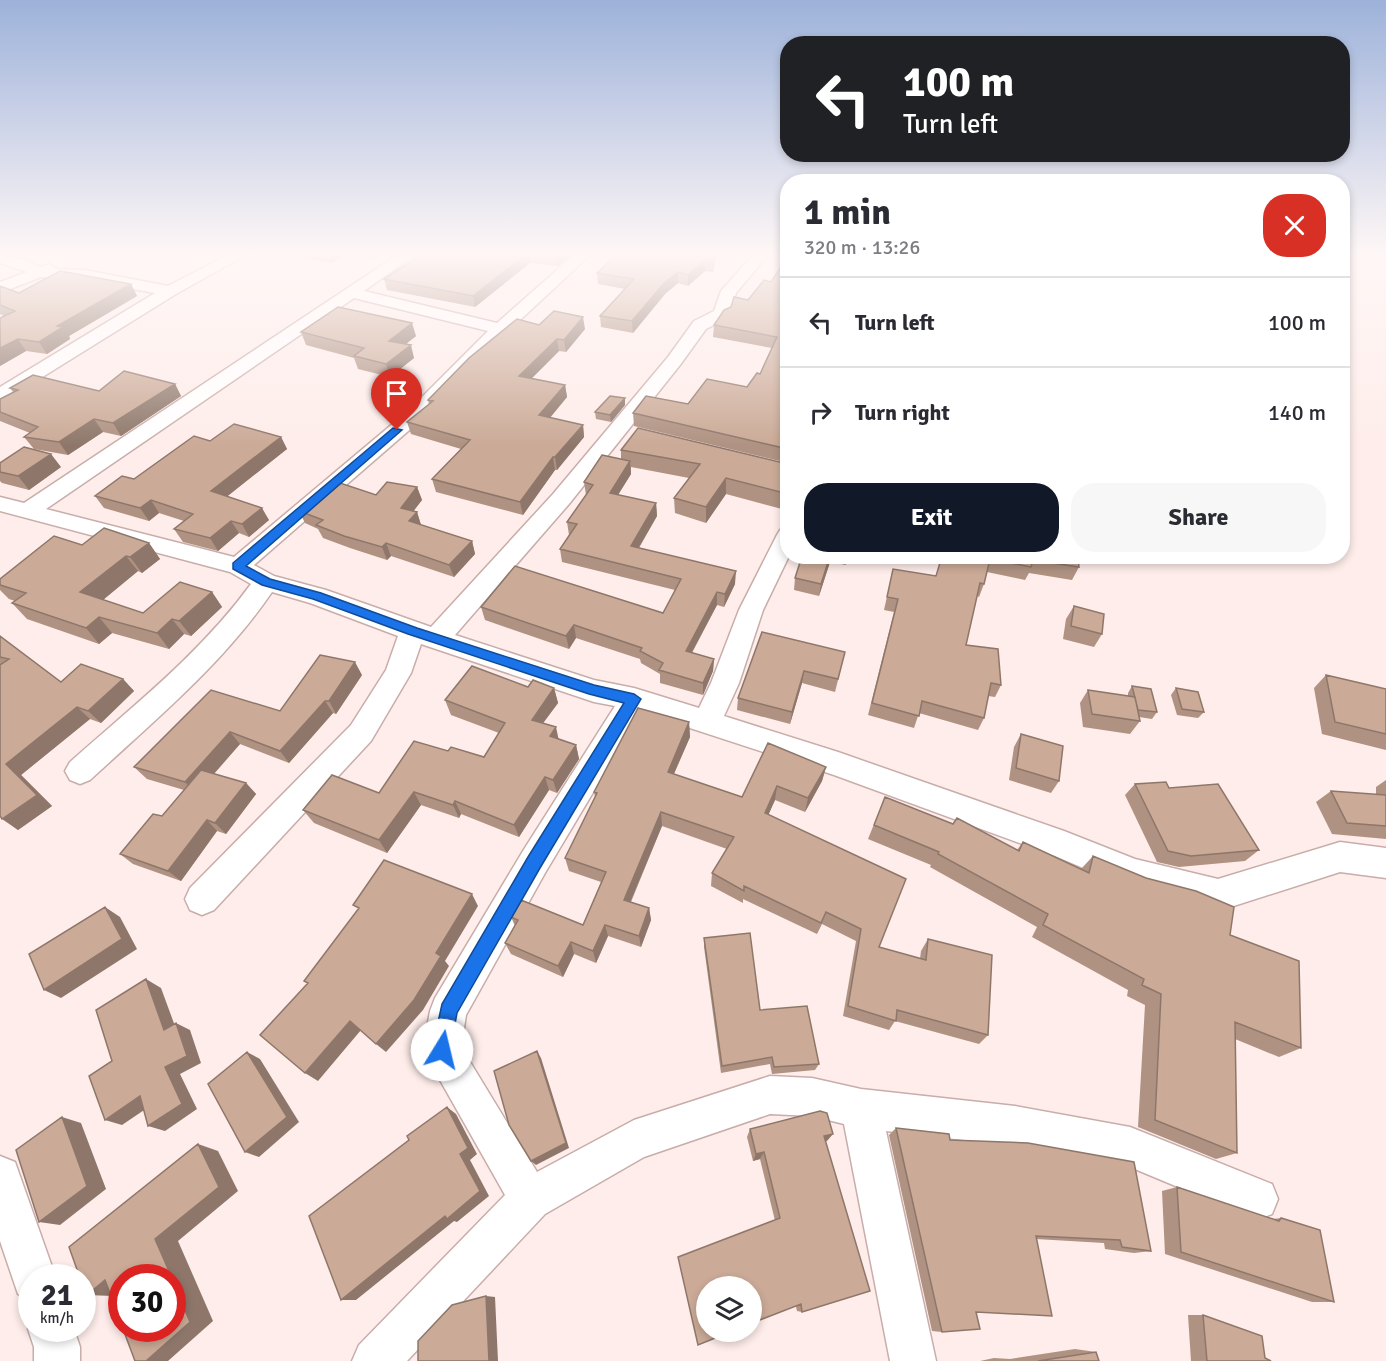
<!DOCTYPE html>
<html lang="en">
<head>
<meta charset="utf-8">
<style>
  :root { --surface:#fff; --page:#f7f7f7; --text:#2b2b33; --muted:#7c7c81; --line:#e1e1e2; --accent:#111827 }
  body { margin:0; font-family:Signika,sans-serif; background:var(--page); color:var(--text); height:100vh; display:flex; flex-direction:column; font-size:22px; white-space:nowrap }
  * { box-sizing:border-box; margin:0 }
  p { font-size:20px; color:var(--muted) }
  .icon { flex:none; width:33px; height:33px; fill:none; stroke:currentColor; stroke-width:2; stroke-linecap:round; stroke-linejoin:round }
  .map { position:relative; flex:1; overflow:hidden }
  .sheet { position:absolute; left:780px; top:174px; width:570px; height:390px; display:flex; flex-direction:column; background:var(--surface); border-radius:24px; box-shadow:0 3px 9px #0003 }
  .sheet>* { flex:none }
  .top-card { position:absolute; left:780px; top:36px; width:570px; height:126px; border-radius:24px; box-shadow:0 3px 9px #0003; background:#202124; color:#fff; overflow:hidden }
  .tools { position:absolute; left:696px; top:1276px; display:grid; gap:12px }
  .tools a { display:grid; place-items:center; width:66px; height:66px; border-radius:50%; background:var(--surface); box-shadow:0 3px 9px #0003; font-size:30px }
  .speed { position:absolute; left:18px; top:1264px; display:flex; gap:12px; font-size:30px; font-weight:700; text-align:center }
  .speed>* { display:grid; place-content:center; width:78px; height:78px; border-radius:50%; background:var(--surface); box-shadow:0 3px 9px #0003; line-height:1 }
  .speed small { font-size:15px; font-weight:400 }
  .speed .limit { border:9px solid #d22; background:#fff; color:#111 }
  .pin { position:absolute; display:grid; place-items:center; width:51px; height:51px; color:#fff; margin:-62px -26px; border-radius:50% 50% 50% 0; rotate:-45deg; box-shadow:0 0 6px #0007 }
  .pin .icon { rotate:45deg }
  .me { position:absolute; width:66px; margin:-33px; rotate:9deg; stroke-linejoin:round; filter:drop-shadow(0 0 4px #0008) }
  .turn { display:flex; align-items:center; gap:21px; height:126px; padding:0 24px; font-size:27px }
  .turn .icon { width:78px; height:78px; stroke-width:2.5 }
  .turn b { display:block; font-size:42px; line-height:51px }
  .round { display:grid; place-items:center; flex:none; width:63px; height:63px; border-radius:24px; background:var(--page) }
  .headline { display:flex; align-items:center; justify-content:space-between; height:102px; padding:0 24px }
  h1 { font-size:36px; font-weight:800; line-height:45px }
  .primary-button { display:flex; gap:12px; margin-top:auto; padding:12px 24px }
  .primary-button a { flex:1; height:69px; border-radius:24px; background:var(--accent); color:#fff; font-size:24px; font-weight:800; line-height:69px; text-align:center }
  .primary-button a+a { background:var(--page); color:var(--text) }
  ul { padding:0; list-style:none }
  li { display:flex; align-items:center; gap:18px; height:90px; padding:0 24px; border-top:2px solid var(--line) }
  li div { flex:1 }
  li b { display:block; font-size:22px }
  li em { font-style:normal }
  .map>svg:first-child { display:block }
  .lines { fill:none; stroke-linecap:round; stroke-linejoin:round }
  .street-casing { stroke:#c8adaa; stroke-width:3 }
  .street { fill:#fff; fill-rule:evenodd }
  .wall { fill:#af9282 }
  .shaded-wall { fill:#8e776a }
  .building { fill:#cbaa97; stroke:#8e776a; stroke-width:1.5 }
  .route { fill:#1a73e8; stroke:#114b97; stroke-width:1.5 }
</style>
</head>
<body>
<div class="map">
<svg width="1386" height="1361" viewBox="0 0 1386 1361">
  <rect width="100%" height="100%" fill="#feedea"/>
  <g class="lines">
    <!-- street casing -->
    <g class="street-casing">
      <path id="street" d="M0,256L25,260L41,267L49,264L57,269L85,270L168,286L226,256H244L176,294L7,399L0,401V387L155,293L85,280L41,277L0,293V282L27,272L0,263Z
        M396,256H413L364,291L497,323L573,256H589L506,333L422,419L254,565L274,576L326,590L431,627L553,494L668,357L694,321L714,311L721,291L752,256H767L736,293L728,318L706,329L680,365L569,504L455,635L594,680L634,688L699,708L711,683L739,610L777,535L780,530L788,528L789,556L763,610L739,683L724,716L838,752L1064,831L1135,859L1218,879L1340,842L1386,848V878L1340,872L1218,911L1133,889L1055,856L834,775L641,712L545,873L466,1015L461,1047L537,1172L634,1120L770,1076L812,1078L861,1089L1015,1106L1130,1127L1272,1184L1278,1199L1272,1214L1257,1220L1130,1167L1015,1146L886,1131L936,1361H890L844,1124L812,1116L770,1114L644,1157L545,1214L407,1361H352L359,1345L505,1195L423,1050L430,1011L435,998L523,851L615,706L594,702L421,644L411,673L371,741L214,910L202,915L190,910L185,899L190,888L351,725L386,670L398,636L310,603L272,592C222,665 155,720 90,780L80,784L70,780L65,771L70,762C133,706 201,653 251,584L230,572L0,511V497L24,503ZM354,298L488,331L408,411L234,557L46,509Z
        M0,1156L15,1162L56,1278H32V1299L18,1294L0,1241Z
        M32,1321V1329H74L80,1347V1361H34V1347L28,1329Z"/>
    </g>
    <!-- street -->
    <use href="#street" class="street"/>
  </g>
  <!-- wall -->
  <path class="wall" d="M296,256H344L331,263Z
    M361,256H378L374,259Z
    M419,256H571L558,266L530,263L475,307L387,290L384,279Z
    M716,256L713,272L705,271L688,286L678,283L665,294L633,333L601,327L600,316L625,289L598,284L597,273Z
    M788,269V463L634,426L633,413L688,404L747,387L760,374L772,348L713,337L714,325Z
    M131,284L137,296L69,336L70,339L47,354L26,351L0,366L4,316L0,314V286L19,293Z
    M539,325L585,329L566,352L559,351L531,379L565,385L567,397L550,418L583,425L584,437L557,470H555L523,515L436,492L432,479L461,449L411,434L407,422L429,405L428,400Z
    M301,332L416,336L406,344L414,358L390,377L358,369L354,358L306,345Z
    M175,384L181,396L121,436L103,432L68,455L34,449L24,437L30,433L0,421V399L13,392L10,388L99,391Z
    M625,405L611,422L596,419L595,412Z
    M281,437L287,449L227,496L269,520L249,537L239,533L218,551L183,542L174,529L184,521L159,513L149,521L104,508L95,496L134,479Z
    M621,450L788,464L782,509L726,494L706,523L675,513L674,498L689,478L631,467V474L618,495L656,503L657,516L639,548L735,584L724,607L717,605L692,653L714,659L713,671L703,695L660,683V674L641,663L640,659L576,638L569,649L485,620L481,607L663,613L675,590L562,562L560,549L569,535L567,522L586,495L584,482L621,459Z
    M0,463L61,467L29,490L2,483L0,481Z
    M417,487L422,500L413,511L417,512L421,525L472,541L475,554L454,577L391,556L387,560L350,548L323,538L318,529L305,523L299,511Z
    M149,543L160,559L142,573L138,571L103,600L143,613L212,592L222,607L191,636L184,634L169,649L112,633L99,644L27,619L12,603L15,601L9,599L0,590V579L82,545Z
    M802,556H848L846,565L830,562L819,596L794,590L795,578Z
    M942,556H1078L1079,567L1072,580L1029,573L1025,580L987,572L984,584L979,597L977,596L966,645L1001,685L995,697L988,696L984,718L978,730L919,713L914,728L868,715L894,612L884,610L893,569L936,576Z
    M1074,606L1102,634L1094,647L1063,639L1066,619Z
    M0,636L61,682L123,679L134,691L101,723L90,719L21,775L52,806L18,830L0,816Z
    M845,652L835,692L802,683L790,724L737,710L738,698Z
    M362,675L336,714L333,713L289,763L240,744L214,774L246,783L256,794L226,834L217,831L181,881L133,864L120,854L162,816L184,790L147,779L134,767L280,711Z
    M1326,675L1386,689V750L1322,734L1314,688Z
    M1132,686L1157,712L1152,719L1139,717L1140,721L1130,734L1083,727L1080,703L1088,690L1128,696V693Z
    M528,687L554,688L558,703L543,723L559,739L576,745L579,759L557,793L549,790L519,837L461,814L459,818L421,805L387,853L314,823L303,810L379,793L448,751L484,757L499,733L451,715L445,700Z
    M1176,688L1204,712L1198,718L1177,715L1171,695Z
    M689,722L690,737L674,774L742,797L826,767L822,781L805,812L775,800L768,815L879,947L920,959L921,951L928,939L988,1035L979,1044L895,1021L889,1030L843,1016L856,941L822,924L817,934L743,899V903L711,886L712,873L727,849L662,826L631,902L649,908L651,920L641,947L608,936L596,963L574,954L563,977L511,954L505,943L515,926L511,917L583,925L601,882L569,871L565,858L595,797L594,792Z
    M1021,734L1059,781L1051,793L1009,780L1014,747Z
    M1386,780V839L1332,834L1316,802L1331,791L1376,795V787Z
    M1135,784L1169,788L1259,850L1245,861L1179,867L1157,862L1125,795Z
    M885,797L1017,850L1023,842L1081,869L1093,856L1230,935L1301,1048L1279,1057L1235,1039L1237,1153L1216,1159L1138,1127L1145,1005L1127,996L1128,990L1032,937L1037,927L930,867L931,865L868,839Z
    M704,938L760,1010L819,1064L815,1070L772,1074L770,1064L721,1073L704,947Z
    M896,1128L950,1140L1151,1251L1134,1253L1105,1249L1104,1243L1036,1239L976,1312L942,1332L932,1331L889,1135Z
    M750,1129L827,1141H826L802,1312L797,1311L760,1159L753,1161L747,1137Z
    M1177,1187L1273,1219L1281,1218L1334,1302H1312L1165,1254L1162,1191Z
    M1188,1315H1203L1265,1358L1271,1361H1191Z
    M1075,1349L1096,1352L1099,1361H980L994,1358L1010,1359Z"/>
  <!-- shaded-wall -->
  <path class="shaded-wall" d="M329,256H344L331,263Z
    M524,256H529L530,263L475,307L473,296Z
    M557,256H571L558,266Z
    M715,256H716L713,272L714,261Z
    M705,260V271L688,286V275Z
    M678,272V283L665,294L633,333L632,321L665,282Z
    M131,284L137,296L69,336L70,339L47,354L39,342L57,326Z
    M583,317L585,329L566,352L564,340Z
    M412,323L416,336L393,354L389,341Z
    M18,339L26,351L0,366V348Z
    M557,339L559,351L521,389L519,376Z
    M411,345L414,358L390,377L386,364Z
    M175,384L181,396L121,436L113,423Z
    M565,385L567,397L541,428L539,415Z
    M625,398V405L611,422L610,415Z
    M94,419L103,432L68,455L59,442Z
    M583,425L584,437L557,470L555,457Z
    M281,437L287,449L219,503L211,491Z
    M51,454L61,467L29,490L18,476Z
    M553,457L555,470L523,515L520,502Z
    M630,461L631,474L611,506L610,493Z
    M726,478V494L706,523V507Z
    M417,487L422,500L406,521L401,508Z
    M788,488V500L782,509L784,493Z
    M151,500L159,513L149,521L140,508Z
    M656,503L657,516L632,559L631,546Z
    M262,508L269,520L249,537L242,524Z
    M417,512L421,525L409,521Z
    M231,521L239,533L218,551L210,538Z
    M472,541L475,554L454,577L449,565Z
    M149,543L160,559L142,573L130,557Z
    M386,543L391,556L387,560L382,547Z
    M126,556L138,571L93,608L80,592Z
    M830,556H831L830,562L819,596L821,584Z
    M736,571L735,584L724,607L725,594Z
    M212,592L222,607L191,636L179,621Z
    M717,592V605L686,663V651Z
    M99,617L112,633L99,644L86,628Z
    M172,619L184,634L169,649L157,633Z
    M574,625L576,638L569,649L566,636Z
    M714,659L713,671L703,695V683Z
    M355,662L362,675L336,714L329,701Z
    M804,671L802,683L790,724L792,712Z
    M123,679L134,691L101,723L88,711Z
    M554,688L558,703L535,734L532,720Z
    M325,701L333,713L289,763L280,751Z
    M77,707L90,719L21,775L52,806L18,830L2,819L6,764Z
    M689,722L690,737L668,787V772Z
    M556,727L559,741L550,736Z
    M230,732L240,744L196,794L185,782Z
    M576,745L579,759L557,793L553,780Z
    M826,767L822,781L805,812L808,798Z
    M545,777L549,790L519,837L514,825Z
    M246,783L256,794L226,834L215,823Z
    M777,786L775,800L763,827L765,813Z
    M414,792L421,805L387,853L379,840Z
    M455,801L461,814L459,818L453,805Z
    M661,812L662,826L626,912L624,900Z
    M207,820L217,831L181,881L168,871Z
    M472,894L478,906L445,961L449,966L423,1010L386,1052L376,1044L436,953Z
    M105,907L120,917L137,949L61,998L44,990Z
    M649,908L651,920L641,947L639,936Z
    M605,925L608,936L596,963L593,951Z
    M571,942L574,954L563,977L558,966Z
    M146,979L161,988L179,1037L164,1030Z
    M350,1021L361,1030L318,1081L305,1073Z
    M176,1023L190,1030L201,1063L180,1074L197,1109L165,1131L148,1126Z
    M537,1051L541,1058L569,1148L536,1165L531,1161Z
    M247,1052L260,1059L299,1122L259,1157L245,1152Z
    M140,1096L156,1102L122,1125L105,1120Z
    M447,1107L456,1114L477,1154L470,1160L489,1196L457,1222L454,1221L356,1300H341L460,1154Z
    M62,1117L81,1123L106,1189L60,1225L39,1222Z
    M833,1134L827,1141L818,1143L824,1136Z
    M198,1144L218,1151L238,1191L178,1241L213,1321L168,1361H146L172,1279L155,1239Z
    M764,1152L760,1159L753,1161L756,1154Z
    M105,1280L113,1296L87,1295Z
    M486,1296L495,1297L498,1361H489Z"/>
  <!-- building -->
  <path class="building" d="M419,256H524L473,296L384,279Z
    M615,256H715L714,261L705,260L688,275L678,272L665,282L632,321L600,316L634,279L597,273Z
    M780,268L788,269V449L633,413L646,396L688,404L707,379L747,387L757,373L760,374L777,337L714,325L724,310L731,307L734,297L748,300L764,280L771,282Z
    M60,271L131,284L57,326L63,327L39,342L18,339L0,348V318L15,311L0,305V286L19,293Z
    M338,307L412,323L389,341L411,345L386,364L354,356L364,348L301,332Z
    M554,311L583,317L564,340L557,339L519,376L565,385L539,415L583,425L555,457H553L520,502L432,479L470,440L407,422L433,401L428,400L469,358L517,319L539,325Z
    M124,371L175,384L113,423L94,419L59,442L24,437L38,427L0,412V399L18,390L10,388L33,375L99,391Z
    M610,396L625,398L610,415L595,412Z
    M234,424L281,437L211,491L262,508L242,524L231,521L210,538L174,529L193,514L151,500L140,508L95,496L122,476L134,479L194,436L210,441Z
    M638,428L788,464V488L784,493L726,478L706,507L674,498L700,464L621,450Z
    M24,447L51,454L18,476L0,472V463Z
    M602,455L630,461L610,493L656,503L631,546L736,571L725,594L717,592L686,651L714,659L703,683L659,670L663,663L640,651L642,648L574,625L566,636L481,607L515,566L663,613L681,579L560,549L577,524L567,522L593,485L584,482Z
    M334,481L376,495L387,482L417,487L401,508L417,512L409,521L472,541L449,565L386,543L382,547L344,536L316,525L323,520L299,511Z
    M104,528L149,543L130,557L126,556L80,592L143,613L180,582L212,592L179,621L172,619L157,633L99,617L86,628L12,603L26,593L0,585V579L54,536L82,545Z
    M802,556H830L821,584L795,578Z
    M942,556H1078L1079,567L1033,560L1031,567L990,559L984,584L980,583L966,645L998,649L1001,685L991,683L984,718L922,701L919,716L872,703L898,599L887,597L893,569L936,576Z
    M1074,606L1104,614L1102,634L1071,626Z
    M762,632L845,652L838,679L804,671L792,712L738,698Z
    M0,636L61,682L81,664L123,679L88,711L77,707L6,764L37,795L2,819L0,816V665L9,659L0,657Z
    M320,655L355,662L329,701H325L280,751L230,732L185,782L134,767L211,690L280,711Z
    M472,666L528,687L533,680L554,688L532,720L556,727L550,736L576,745L553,780L545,777L514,825L455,801L453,805L414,792L379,840L303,810L332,775L379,793L414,741L448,751L451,747L484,757L505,723L445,700Z
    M1326,675L1386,689V734L1335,722Z
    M1132,686L1151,689L1157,712L1138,710Z
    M1176,688L1198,692L1204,712L1182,709Z
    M1088,690L1135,697L1140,721L1092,714Z
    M638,708L689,722L668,772L742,797L768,743L826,767L808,798L777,786L765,813L906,879L879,947L926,960L928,939L992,955L988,1035L897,1010L896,1021L848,1006L861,929L826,912L821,923L744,886V891L712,873L734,837L661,812L624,900L649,908L639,936L605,925L593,951L571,942L558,966L505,943L518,920L511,917L521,900L583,925L606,872L565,858L597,793L594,792Z
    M1021,734L1063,746L1059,781L1016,768Z
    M201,770L246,783L215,823L207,820L168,871L120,854L153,814L162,816Z
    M1166,782L1169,788L1218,784L1259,850L1191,856L1168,851L1135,784Z
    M1331,791L1386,795V826L1347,823Z
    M885,797L953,824L957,818L1019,851L1023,842L1089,873L1093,856L1146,878L1196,891L1234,907L1230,935L1299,961L1301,1048L1235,1022L1237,1153L1155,1120L1161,994L1142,985L1144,979L1043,925L1048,914L938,854L939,852L874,825Z
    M384,860L472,894L436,953L441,956L414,1000L376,1044L350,1021L305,1073L260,1035L308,983L304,981L359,908L353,905Z
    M105,907L122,939L44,990L29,954Z
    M750,933L760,1010L807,1006L819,1064L774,1067L772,1057L722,1066L704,938Z
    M146,979L164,1030L176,1023L187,1056L165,1067L182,1104L148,1126L140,1096L105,1120L89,1076L112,1061L96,1010Z
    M537,1051L566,1143L531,1161L509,1125L494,1071Z
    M247,1052L287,1117L245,1152L208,1084Z
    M447,1107L468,1148L460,1154L480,1191L447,1219L445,1216L341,1300L309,1216L409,1140L407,1136Z
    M820,1111L827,1113L833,1134L824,1136L870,1291L802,1312L801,1304L752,1323V1287H706V1332H730L698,1345L678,1257L780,1218L764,1152L756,1154L750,1129Z
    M62,1117L87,1186L39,1222L16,1150Z
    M896,1128L949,1134L950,1140L1028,1143L1134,1162L1151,1251L1122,1247L1120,1240L1036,1236L1052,1316L976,1312L980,1329L942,1332Z
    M198,1144L219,1187L155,1239L172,1278H122V1325L105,1280L87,1295L82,1284V1278H80L69,1247Z
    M1177,1187L1279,1221L1281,1218L1320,1230L1334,1302L1181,1252Z
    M172,1279L190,1322L146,1361H135L123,1329H172Z
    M486,1296L489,1361H418V1341L452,1305Z
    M1203,1315L1262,1336L1265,1358L1271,1361H1207Z
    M1096,1352L1099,1361H1038Z"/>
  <!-- sky -->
  <linearGradient id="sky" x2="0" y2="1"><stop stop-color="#9db2da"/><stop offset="0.57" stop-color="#fff7f6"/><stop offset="1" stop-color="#fff7f6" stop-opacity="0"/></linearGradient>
  <rect width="1386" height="446" fill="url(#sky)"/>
  <!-- route -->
  <path class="route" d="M393,428L402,430L246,566L270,579L321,593L417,628L594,685L634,694L641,699L540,868L457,1013L449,1057L442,1060L435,1057L432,1050L442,1004L528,857L624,703L589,694L408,634L313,599L262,585L233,569V563Z"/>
</svg>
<div class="tools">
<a><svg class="icon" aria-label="layers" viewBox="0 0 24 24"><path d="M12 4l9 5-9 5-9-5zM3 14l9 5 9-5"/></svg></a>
</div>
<div class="speed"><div>21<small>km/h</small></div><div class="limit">30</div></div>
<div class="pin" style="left:397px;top:430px;background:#d93025"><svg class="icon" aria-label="arrive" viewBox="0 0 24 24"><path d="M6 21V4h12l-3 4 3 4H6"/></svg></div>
<svg class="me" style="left:442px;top:1050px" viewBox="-20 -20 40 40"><circle r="19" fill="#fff"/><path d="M0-13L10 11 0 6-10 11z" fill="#1a73e8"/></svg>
<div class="top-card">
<div class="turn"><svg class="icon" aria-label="left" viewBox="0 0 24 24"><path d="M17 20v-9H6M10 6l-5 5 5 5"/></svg><div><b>100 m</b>Turn left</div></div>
</div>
<section class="sheet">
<div class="headline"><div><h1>1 min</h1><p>320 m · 13:26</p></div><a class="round" style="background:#d93025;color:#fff"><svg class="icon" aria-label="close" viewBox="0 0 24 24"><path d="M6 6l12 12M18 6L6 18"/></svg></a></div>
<ul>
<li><svg class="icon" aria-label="left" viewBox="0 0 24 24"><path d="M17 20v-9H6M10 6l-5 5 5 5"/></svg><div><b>Turn left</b></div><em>100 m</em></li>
<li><svg class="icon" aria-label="right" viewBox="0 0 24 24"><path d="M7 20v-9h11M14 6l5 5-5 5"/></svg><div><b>Turn right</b></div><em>140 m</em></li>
</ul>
<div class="primary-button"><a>Exit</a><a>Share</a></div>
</section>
</div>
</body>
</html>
